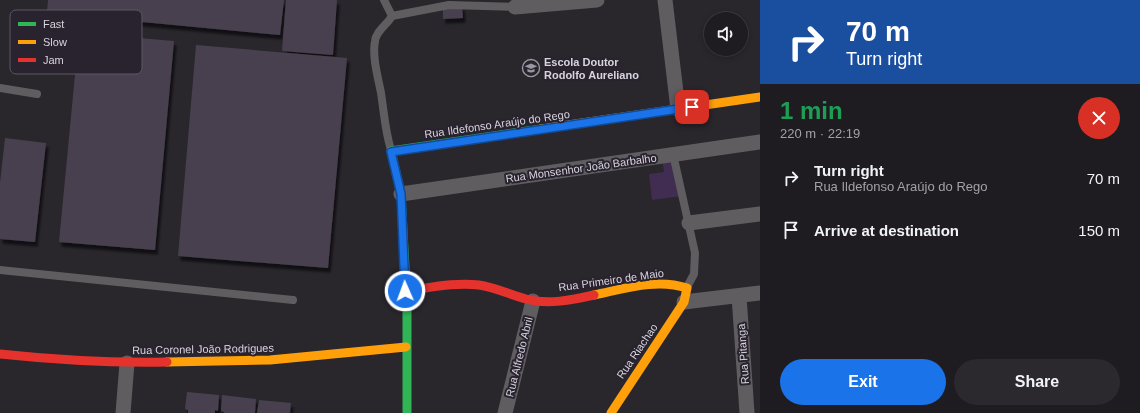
<!DOCTYPE html>
<html lang="en">
<head>
<meta charset="utf-8">
<style>
  :root { --surface:#1f1c21; --page:#2c292e; --text:#f1f3f6; --muted:#a1a1a5; --line:#3c3a3f; --accent:#1a73e8 }
  body { margin:0; font-family:Helvetica,sans-serif; background:var(--page); color:var(--text); height:100vh; display:flex; flex-direction:column; font-size:15px; white-space:nowrap }
  * { box-sizing:border-box; margin:0 }
  p { font-size:13px; color:var(--muted) }
  .icon { flex:none; width:22px; height:22px; fill:none; stroke:currentColor; stroke-width:2; stroke-linecap:round; stroke-linejoin:round }
  .map { position:relative; flex:1; overflow:hidden }
  .drawer { display:flex; flex-direction:column; background:var(--surface); width:380px }
  .drawer>* { flex:none }
  .guide { background:#1a4fa0; color:#fff; overflow:hidden }
  .controls { position:absolute; left:704px; top:12px; display:grid; gap:8px }
  .controls a { display:grid; place-items:center; width:44px; height:44px; border-radius:50%; background:var(--surface); box-shadow:0 2px 6px #0003,0 0 0 1px var(--line); font-size:20px }
  .pin { position:absolute; display:grid; place-items:center; width:34px; height:34px; color:#fff; margin:-17px; border-radius:8px; box-shadow:0 2px 6px #0006 }
  .me { position:absolute; width:44px; margin:-22px; rotate:358deg; stroke-linejoin:round; filter:drop-shadow(0 0 3px #0008) }
  .turn { display:flex; align-items:center; gap:14px; height:84px; padding:0 20px; font-size:18px }
  .turn .icon { width:52px; height:52px; stroke-width:2.5 }
  .turn b { display:block; font-size:28px; line-height:34px }
  .round { display:grid; place-items:center; flex:none; width:42px; height:42px; border-radius:21px; background:var(--page) }
  .headline { display:flex; align-items:center; justify-content:space-between; height:68px; padding:0 20px }
  h1 { font-size:24px; font-weight:700; line-height:30px; color:#1e9e55 }
  .action { display:flex; gap:8px; margin-top:auto; padding:8px 20px }
  .action a { flex:1; height:46px; border-radius:24px; background:var(--accent); color:#fff; font-size:16px; font-weight:700; line-height:46px; text-align:center }
  .action a+a { background:var(--page); color:var(--text) }
  ul { padding:0; list-style:none }
  li { display:flex; align-items:center; gap:12px; height:52px; padding:0 20px }
  li div { flex:1 }
  li b { display:block; font-size:15px }
  li em { font-style:normal }
  main { display:flex; flex:1; min-height:0 }
  .map>svg:first-child { display:block }
  .green { fill:#412d51 }
  .building { fill:#48404f; filter:url(#shadow) }
  .lines { fill:none; stroke-linecap:round; stroke-linejoin:round }
  .lane { stroke:#5f5d60; stroke-width:8 }
  .street { stroke:#5f5d60; stroke-width:15 }
  .fast { stroke:#30b455; stroke-width:9 }
  .slow { stroke:#ff9f0a; stroke-width:9 }
  .jam { stroke:#e5322d; stroke-width:9 }
  .route-casing { stroke:#114b97; stroke-width:10 }
  .route { stroke:#1a73e8; stroke-width:7 }
  .labels { text-anchor:middle; dominant-baseline:central; stroke-width:4; stroke-linejoin:round; paint-order:stroke }
  .poi-label { font-size:11px; font-weight:bold; fill:#d8d4dc; stroke:#29232f; text-anchor:start }
  .street-label { font-size:11px; fill:#d8d4dc; stroke:#29232f }
  .key { fill:#29232f; stroke:#5e5863; stroke-width:1 }
  .key-label { font-size:11px; fill:#d8d4dc }
</style>
</head>
<body>
<main>
<div class="map">
<svg width="760" height="413" viewBox="0 0 760 413">
  <defs>
    <filter id="shadow"><feDropShadow dx="2.5" dy="4.5" stdDeviation="1" flood-color="#0009"/></filter>
  </defs>
  <rect width="100%" height="100%" fill="#29262c"/>
  <!-- green -->
  <path class="green" d="M670,157L682,196L652,200L649,174L664,172L662,158Z"/>
  <!-- building -->
  <path class="building" d="M48,0H284L280,35L47,13Z
    M286,0H337L333,55L282,51Z
    M462,6L463,18L443,19V7Z
    M79,33L174,41L155,250L59,242Z
    M196,45L347,58L328,268L178,256Z
    M5,138L46,143L35,242L0,239V183Z
    M187,392L219,395L218,411L215,410V413H188V410L185,409Z
    M222,395L256,399L255,413H224V412L221,411Z
    M259,400L291,403L290,413H257Z"/>
  <g class="lines">
    <!-- lane -->
    <path class="lane" d="M384,0L392,16
      M392,16L449,5L515,7
      M0,88L37,94
      M391,150C385,131 384,112 381,93C378,77 372,57 375,41C376,31 387,25 392,16
      M673,154L695,253L694,274L687,287
      M0,270L293,300"/>
    <!-- street -->
    <path class="street" d="M665,0L678,109
      M515,7L597,0
      M401,194L760,142
      M689,223L760,214
      M739,296L747,413
      M684,302L760,293
      M123,413L127,363
      M505,413L533,301"/>
    <!-- fast -->
    <path class="fast" d="M407,413V305L401,194L391,151L541,129"/>
    <!-- slow -->
    <path class="slow" d="M541,129L760,97
      M594,295C624,289 656,278 687,288L684,302L611,413
      M167,362L270,360L406,347"/>
    <!-- jam -->
    <path class="jam" d="M405,291C429,288 454,282 479,285C495,287 510,295 526,299C548,305 572,300 594,295
      M0,354C56,360 111,363 167,362"/>
  </g>
  <g class="lines">
    <!-- route casing -->
    <g class="route-casing">
      <path id="route" d="M405,291L401,194L391,152L692,107"/>
    </g>
    <!-- route -->
    <use href="#route" class="route"/>
  </g>
  <!-- icons -->
  <defs>
    <g id="school-ring" transform="scale(0.9)"><circle r="9.5" fill="#29232f" stroke="#9b979e" stroke-width="1.5"/><path d="M0-5L7-2L0 1L-7-2ZM-4 1L0 2.5L4 1V4Q0 6-4 4Z" fill="#9b979e"/></g>
  </defs>
  <g fill-rule="evenodd">
    <use href="#school-ring" x="531" y="68"/>
  </g>
  <g class="labels">
    <!-- poi labels -->
    <g class="poi-label">
      <text x="544" y="62">Escola Doutor<tspan x="544" dy="13">Rodolfo Aureliano</tspan></text>
    </g>
    <!-- street labels -->
    <g class="street-label">
      <text transform="translate(497 124) rotate(-8)">Rua Ildefonso Araújo do Rego</text>
      <text transform="translate(581 168) rotate(-8)">Rua Monsenhor João Barbalho</text>
      <text transform="translate(611 280) rotate(-8)">Rua Primeiro de Maio</text>
      <text transform="translate(203 349) rotate(-1)">Rua Coronel João Rodrigues</text>
      <text transform="translate(637 351) rotate(-56)">Rua Riachao</text>
      <text transform="translate(743 354) rotate(-94)">Rua Pitanga</text>
      <text transform="translate(519 357) rotate(-76)">Rua Alfredo Abril</text>
    </g>
  </g>
  <!-- legend -->
  <rect x="10" y="10" width="132" height="64" rx="6" class="key"/>
  <rect x="18" y="22" width="18" height="4" fill="#30b455"/>
  <rect x="18" y="40" width="18" height="4" fill="#ff9f0a"/>
  <rect x="18" y="58" width="18" height="4" fill="#e5322d"/>
  <g class="key-label">
    <text x="43" y="28">Fast</text>
    <text x="43" y="46">Slow</text>
    <text x="43" y="64">Jam</text>
  </g>
</svg>
<div class="controls">
<a><svg class="icon" aria-label="sound" viewBox="0 0 24 24"><path d="M4 9h4l5-4v14l-5-4H4zM17 9q2 3 0 6"/></svg></a>
</div>
<div class="pin" style="left:692px;top:107px;background:#d93025"><svg class="icon" aria-label="arrive" viewBox="0 0 24 24"><path d="M6 21V4h12l-3 4 3 4H6"/></svg></div>
<svg class="me" style="left:405px;top:291px" viewBox="-20 -20 40 40"><circle r="17" fill="#1a73e8" stroke="#fff" stroke-width="3"/><path d="M0-11L8 9 0 5-8 9z" fill="#fff"/></svg>
</div>
<section class="drawer">
<div class="guide">
<div class="turn"><svg class="icon" aria-label="right" viewBox="0 0 24 24"><path d="M7 20v-9h11M14 6l5 5-5 5"/></svg><div><b>70 m</b>Turn right</div></div>
</div>
<div class="headline"><div><h1>1 min</h1><p>220 m · 22:19</p></div><a class="round" style="background:#d93025;color:#fff"><svg class="icon" aria-label="close" viewBox="0 0 24 24"><path d="M6 6l12 12M18 6L6 18"/></svg></a></div>
<ul>
<li><svg class="icon" aria-label="right" viewBox="0 0 24 24"><path d="M7 20v-9h11M14 6l5 5-5 5"/></svg><div><b>Turn right</b><p>Rua Ildefonso Araújo do Rego</p></div><em>70 m</em></li>
<li><svg class="icon" aria-label="arrive" viewBox="0 0 24 24"><path d="M6 21V4h12l-3 4 3 4H6"/></svg><div><b>Arrive at destination</b></div><em>150 m</em></li>
</ul>
<div class="action"><a>Exit</a><a>Share</a></div>
</section>
</main>
</body>
</html>
